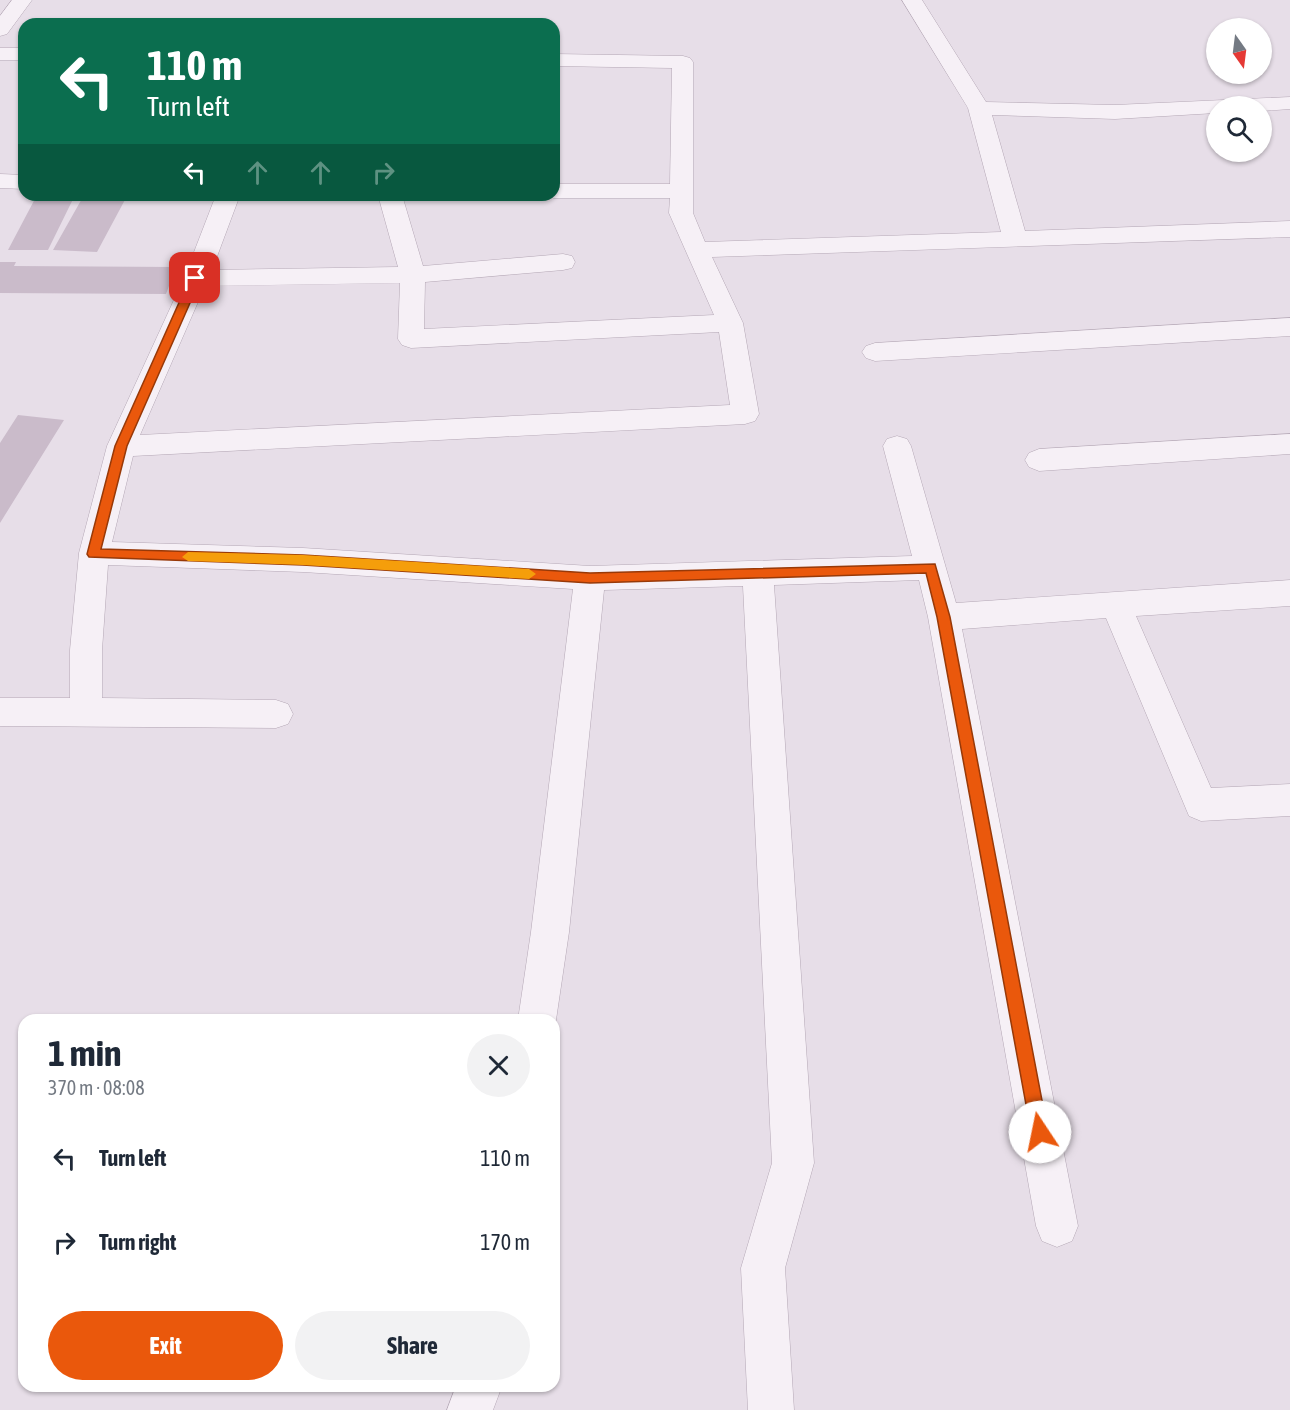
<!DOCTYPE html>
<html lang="en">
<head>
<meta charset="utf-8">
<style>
  :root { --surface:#fff; --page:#f2f2f3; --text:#1f2937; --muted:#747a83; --accent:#ea580c }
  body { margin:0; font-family:"Asap Condensed",sans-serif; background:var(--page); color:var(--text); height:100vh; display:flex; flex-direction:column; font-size:22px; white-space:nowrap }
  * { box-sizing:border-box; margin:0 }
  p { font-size:20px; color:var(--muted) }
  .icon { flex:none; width:33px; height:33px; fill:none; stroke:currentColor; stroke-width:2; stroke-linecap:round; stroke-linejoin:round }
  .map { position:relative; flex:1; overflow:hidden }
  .details { position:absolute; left:18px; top:1014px; width:542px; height:378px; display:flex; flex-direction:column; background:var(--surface); border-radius:18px; box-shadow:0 2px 4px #0004 }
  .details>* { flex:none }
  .top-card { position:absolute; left:18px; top:18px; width:542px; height:183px; border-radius:18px; box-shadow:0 2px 4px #0004; background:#0b6e4f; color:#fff; overflow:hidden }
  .needle { width:39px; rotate:166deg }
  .buttons { position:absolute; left:1206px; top:18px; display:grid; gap:12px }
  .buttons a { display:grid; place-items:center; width:66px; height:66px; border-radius:50%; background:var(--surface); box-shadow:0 2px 4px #0004; font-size:30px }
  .pin { position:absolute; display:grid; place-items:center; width:51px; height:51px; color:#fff; margin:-26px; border-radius:12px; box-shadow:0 3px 9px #0006 }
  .me { position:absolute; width:66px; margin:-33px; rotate:349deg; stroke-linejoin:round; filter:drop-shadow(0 0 4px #0008) }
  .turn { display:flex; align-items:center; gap:21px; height:126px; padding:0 30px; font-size:27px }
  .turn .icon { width:78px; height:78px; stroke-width:2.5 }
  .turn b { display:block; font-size:42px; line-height:51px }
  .lanes { display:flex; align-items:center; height:57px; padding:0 30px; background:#0003; justify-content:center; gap:30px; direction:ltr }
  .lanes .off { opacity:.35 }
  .round { display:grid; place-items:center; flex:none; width:63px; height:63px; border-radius:32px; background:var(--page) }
  .summary { display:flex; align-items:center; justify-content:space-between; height:102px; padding:0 30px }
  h1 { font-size:36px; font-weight:700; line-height:45px }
  .cta { display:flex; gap:12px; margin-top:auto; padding:12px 30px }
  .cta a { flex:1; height:69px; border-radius:36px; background:var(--accent); color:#fff; font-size:24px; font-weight:700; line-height:69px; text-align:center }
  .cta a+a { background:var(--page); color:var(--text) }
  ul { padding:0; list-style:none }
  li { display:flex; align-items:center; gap:18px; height:84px; padding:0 30px }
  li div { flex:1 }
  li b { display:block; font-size:22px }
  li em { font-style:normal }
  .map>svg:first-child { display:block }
  .building { fill:#cabbca }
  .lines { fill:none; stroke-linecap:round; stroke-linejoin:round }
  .street-casing { stroke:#b4a7b5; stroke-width:1 }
  .street { fill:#f6f0f6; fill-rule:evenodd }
  .route { fill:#ea580c; stroke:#983908; stroke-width:1.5 }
  .slow { fill:#f59e0b }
</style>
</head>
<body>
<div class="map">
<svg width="1290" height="1410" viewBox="0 0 1290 1410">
  <rect width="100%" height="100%" fill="#e7dee8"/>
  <!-- building -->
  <path class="building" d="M37,195H75L48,250H8Z
    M84,195L127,196L97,252L53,250Z
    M0,262H16L14,266L176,267L166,294L0,293Z
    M18,415L64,420L0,523V443Z"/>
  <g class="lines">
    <!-- street casing -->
    <g class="street-casing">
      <path id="street" d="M12,0H32L7,34L0,36V16Z
        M902,0H922L986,102L1115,105L1290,97V109L1262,111V106H1216V113L1115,119L992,115L1025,231L1290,221V237L712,257L743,323L759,414L755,421L745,424L133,456L112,542L303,548L590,566L912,556L883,446L887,439L897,436L907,439L911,446L956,603L1290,580V606L1136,616L1211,788L1290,784V816L1201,821L1189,816L1106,618L962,629L1078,1226L1072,1241L1057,1247L1042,1241L1036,1226L928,617L919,580L774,585L814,1163L785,1268L794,1410H748L741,1268L772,1163L743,586L604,590L569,932L556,1020L554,1027V1020H518L531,932L573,589L303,572L108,565L102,650V698L276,700L288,704L293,714L288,724L276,728L0,726V698H70V650L79,553L107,446L184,278L216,195H240L212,270L398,267L378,195H402L423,266L563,254L572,256L575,262L572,268L563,270L425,282L424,329L714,315L669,213L670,198H554L545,195H554V184H670L672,68L554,66V54L683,56L690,58L693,62V213L705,242L1001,232L968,108ZM400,283L398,339L402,345L411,348L719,332L730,405L140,435L205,286Z
        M0,48H24V60H0Z
        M0,174L24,175V189L0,188Z
        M1290,318V336L875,361L866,358L862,352L866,346L875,343Z
        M1290,434V454L1039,471L1029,467L1025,460L1029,453L1039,449Z
        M456,1386H502L493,1410H447Z"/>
    </g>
    <!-- street -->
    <use href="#street" class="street"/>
  </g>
  <!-- route -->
  <path class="route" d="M195,274L201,278L127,446L101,549L303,555L590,573L935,564L950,617L1048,1132L1046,1138L1040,1141L1034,1138L1031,1132L937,617L926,573L590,583L303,565L89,557L87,554L115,446L190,278Z"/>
  <!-- slow -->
  <path class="slow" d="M188,552L303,555L529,569L536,574L529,579L303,565L188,561L182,557Z"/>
</svg>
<div class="buttons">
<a><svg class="needle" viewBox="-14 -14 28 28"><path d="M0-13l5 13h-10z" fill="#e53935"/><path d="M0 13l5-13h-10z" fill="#747a83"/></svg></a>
<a><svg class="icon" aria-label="search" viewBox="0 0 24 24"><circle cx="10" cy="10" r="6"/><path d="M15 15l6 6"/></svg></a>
</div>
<div class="pin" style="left:195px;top:278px;background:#d93025"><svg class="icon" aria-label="arrive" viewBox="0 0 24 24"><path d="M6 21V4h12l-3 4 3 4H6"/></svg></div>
<svg class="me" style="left:1040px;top:1132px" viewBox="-20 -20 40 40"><circle r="19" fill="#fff"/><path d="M0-13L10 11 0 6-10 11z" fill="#ea580c"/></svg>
<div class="top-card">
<div class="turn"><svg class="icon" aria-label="left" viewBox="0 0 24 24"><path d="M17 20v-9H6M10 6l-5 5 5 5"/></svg><div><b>110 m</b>Turn left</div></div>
<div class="lanes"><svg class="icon" aria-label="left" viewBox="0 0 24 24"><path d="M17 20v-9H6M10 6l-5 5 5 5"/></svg><svg class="icon off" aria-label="ahead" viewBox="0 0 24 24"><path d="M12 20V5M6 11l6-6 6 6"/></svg><svg class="icon off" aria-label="ahead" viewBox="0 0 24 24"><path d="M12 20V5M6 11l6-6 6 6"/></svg><svg class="icon off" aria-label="right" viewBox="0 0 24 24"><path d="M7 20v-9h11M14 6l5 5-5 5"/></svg></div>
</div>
<section class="details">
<div class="summary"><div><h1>1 min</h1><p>370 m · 08:08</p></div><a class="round"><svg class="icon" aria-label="close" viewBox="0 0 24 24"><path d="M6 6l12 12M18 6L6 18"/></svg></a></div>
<ul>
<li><svg class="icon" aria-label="left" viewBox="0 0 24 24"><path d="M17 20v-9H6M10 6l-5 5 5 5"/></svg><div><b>Turn left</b></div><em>110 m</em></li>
<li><svg class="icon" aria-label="right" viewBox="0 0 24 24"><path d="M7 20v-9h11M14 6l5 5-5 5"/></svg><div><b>Turn right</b></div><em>170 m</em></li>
</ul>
<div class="cta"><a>Exit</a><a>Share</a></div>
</section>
</div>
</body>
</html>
